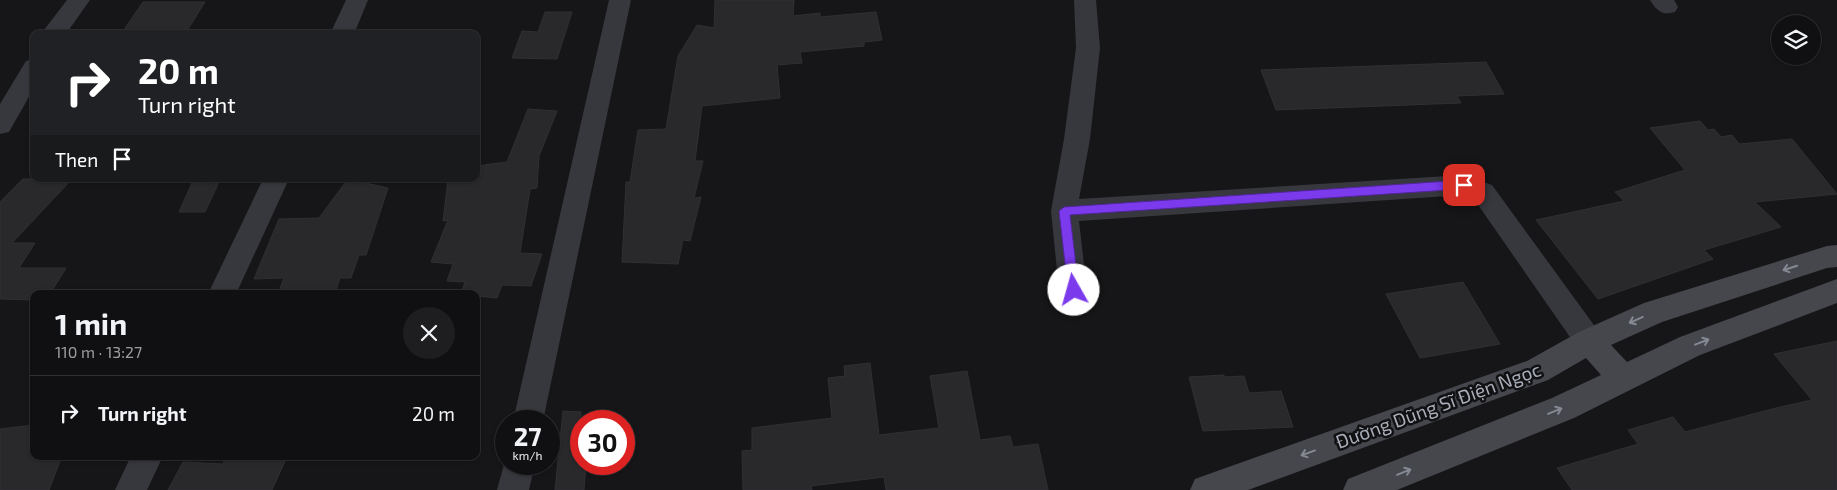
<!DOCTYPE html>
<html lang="en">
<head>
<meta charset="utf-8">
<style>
  :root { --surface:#101012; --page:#1e1e20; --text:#f1f3f6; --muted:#9c9d9f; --line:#303032 }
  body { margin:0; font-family:"Exo 2",sans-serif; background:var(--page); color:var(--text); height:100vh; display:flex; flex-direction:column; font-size:19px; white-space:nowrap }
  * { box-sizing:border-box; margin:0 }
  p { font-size:16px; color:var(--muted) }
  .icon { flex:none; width:28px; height:28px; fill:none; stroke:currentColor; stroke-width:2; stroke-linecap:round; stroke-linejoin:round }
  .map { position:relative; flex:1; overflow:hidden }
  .side { position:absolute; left:30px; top:290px; width:450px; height:170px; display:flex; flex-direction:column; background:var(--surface); border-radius:10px; box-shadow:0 1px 4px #0004,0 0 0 1px var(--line) }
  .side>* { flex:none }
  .hud { position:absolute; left:30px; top:30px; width:450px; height:152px; border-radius:10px; box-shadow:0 1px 4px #0004,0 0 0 1px var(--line); background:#202124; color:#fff; overflow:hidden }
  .fabs { position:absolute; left:1771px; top:15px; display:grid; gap:10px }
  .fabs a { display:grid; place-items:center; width:50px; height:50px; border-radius:50%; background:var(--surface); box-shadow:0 1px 4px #0004,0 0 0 1px var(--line); font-size:25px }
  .speed { position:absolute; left:495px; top:410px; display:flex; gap:10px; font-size:25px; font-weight:700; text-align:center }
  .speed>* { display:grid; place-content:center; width:65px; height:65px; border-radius:50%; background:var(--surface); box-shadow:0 1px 4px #0004,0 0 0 1px var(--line); line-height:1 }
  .speed small { font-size:12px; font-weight:400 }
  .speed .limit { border:8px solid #d22; background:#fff; color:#111 }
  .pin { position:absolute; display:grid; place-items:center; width:42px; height:42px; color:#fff; margin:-21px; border-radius:10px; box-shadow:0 2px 8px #0006 }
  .me { position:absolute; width:55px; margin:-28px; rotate:353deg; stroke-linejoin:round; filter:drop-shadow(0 0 4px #0008) }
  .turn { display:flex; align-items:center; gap:18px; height:105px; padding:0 25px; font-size:22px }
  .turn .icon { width:65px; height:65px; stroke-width:2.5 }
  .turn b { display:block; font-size:35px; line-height:42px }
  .then { display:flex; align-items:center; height:48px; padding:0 25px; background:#0003; gap:10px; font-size:19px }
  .round { display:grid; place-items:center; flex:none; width:52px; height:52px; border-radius:26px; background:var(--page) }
  .head { display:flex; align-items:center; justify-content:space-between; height:85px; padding:0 25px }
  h1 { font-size:30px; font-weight:700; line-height:38px }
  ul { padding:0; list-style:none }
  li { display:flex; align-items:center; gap:15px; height:75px; padding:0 25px; border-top:1px solid var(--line) }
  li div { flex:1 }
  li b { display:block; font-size:19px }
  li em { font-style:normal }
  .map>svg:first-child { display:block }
  .building { fill:#29292c; stroke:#303034 }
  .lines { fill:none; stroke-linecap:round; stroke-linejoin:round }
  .minor { fill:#37383d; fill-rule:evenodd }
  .secondary { fill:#45474d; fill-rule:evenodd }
  .oneway { stroke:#858993 }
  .route { fill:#7c3aed; stroke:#51269a }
  .labels { text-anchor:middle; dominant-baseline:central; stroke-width:5; stroke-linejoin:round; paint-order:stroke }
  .street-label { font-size:19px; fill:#a8adb8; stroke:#111113 }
</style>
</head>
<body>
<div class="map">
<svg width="1837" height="490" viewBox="0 0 1837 490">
  <rect width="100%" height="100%" fill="#161618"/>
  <!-- building -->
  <path class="building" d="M715,0H794L793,16L820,13V17L876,12L882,40L864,42V46L800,52L802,63L777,65L780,98L702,106L695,161H703L694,198L701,197L690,241L683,240L678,264L622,262L626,182H630L638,130L666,129L678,56L697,25L714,28Z
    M143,2H205L185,34H121Z
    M545,12H572L557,59L512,58L522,31L538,32Z
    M1486,62L1504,94L1457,96L1461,103L1276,110L1261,70Z
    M528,109L557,111L539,156L537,188L530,189L520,253L542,254L531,286L502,285L497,298L476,296V294H461L465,282L447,281L453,264L431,262L448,220L443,221L448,179H476V166L507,162Z
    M1700,121L1708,130L1714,129L1721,137L1732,135L1739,144L1792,139L1837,194L1755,202L1781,227L1704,250L1713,259L1598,299L1536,220L1624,201L1615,192L1685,170L1650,128Z
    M23,179H72L12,243H35L19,268H66L50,294H34V300L0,299V202Z
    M348,179L388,188L366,255H359L351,278H340L335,294H278L284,278L254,279L279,219L319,218Z
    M219,182L205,212H179L192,183Z
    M1463,282L1500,344L1420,358L1386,294Z
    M1837,341V490H1572L1557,468L1638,444L1628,430L1673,417L1685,432L1776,408L1812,400L1774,354Z
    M870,363L879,435L939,428L930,376L967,371L980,440L1010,436L1013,447L1038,444L1048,490H886L884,477L811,486L812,490H743L742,451L752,450V428L832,418L828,378L845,376L844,366Z
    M1224,375V377L1244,376L1249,393L1281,391L1293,427L1203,431L1189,377Z
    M563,411L581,412V464H586L584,490H555Z
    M34,425V456H62L49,490H0V429Z
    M226,456L286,459L272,490H168L183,462L223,464Z"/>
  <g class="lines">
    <!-- minor -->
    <path class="minor" d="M67,0H90L66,34H41Z
      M346,0H368L354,34H330Z
      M609,0H631L543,421H513Z
      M1074,0H1096L1100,48L1090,139L1079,199L1464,175L1492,185L1599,332L1604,341L1599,350L1589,354L1579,350L1474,199L1463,195L1079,221L1087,290L1083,298L1073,302L1063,298L1059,290L1051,211L1064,139L1076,48Z
      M1650,0H1674L1678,7L1675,12C1662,16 1657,11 1650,0Z
      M34,59V88L9,132L0,134V104L26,61Z
      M263,179H289L236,294H208Z
      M131,456H163L147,490H115Z
      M506,457V464H535L529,490H497Z"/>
    <!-- secondary -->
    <path class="secondary" d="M1837,245V267L1827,268L1662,322L1611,345L1627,362L1680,337L1837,279V303L1700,355L1574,418L1397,490H1343L1348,479L1552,398L1601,375L1586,358L1548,380L1248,490H1190L1195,479L1206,475L1527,361L1579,332L1644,303L1827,246Z"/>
  </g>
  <!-- one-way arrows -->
  <defs><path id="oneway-shaft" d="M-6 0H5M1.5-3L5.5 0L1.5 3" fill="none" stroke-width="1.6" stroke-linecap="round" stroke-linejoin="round" transform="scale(1.25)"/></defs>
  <g class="oneway">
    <use href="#oneway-shaft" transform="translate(1790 268) rotate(162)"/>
    <use href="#oneway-shaft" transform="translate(1636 320) rotate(156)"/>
    <use href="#oneway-shaft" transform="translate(1702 342) rotate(-21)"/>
    <use href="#oneway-shaft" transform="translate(1555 411) rotate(-22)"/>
    <use href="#oneway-shaft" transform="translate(1308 453) rotate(160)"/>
    <use href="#oneway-shaft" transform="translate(1404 472) rotate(-22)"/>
  </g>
  <!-- route -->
  <path class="route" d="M1464,180L1470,185L1464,189L1070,215L1079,290L1078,293H1069L1068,290L1059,211L1064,207Z"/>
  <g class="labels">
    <!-- street labels -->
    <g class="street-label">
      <text transform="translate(1438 405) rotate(-20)">Đường Dũng Sĩ Điện Ngọc</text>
    </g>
  </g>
</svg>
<div class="fabs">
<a><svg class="icon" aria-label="layers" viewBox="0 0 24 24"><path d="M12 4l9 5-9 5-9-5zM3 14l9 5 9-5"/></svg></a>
</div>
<div class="speed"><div>27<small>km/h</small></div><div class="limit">30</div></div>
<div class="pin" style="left:1464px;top:185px;background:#d93025"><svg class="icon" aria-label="arrive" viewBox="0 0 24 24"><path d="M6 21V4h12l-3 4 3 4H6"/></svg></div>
<svg class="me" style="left:1074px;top:290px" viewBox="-20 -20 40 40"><circle r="19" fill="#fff"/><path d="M0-13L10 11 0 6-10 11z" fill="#7c3aed"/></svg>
<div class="hud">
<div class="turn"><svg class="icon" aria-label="right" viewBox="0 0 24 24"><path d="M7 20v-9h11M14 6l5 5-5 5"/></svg><div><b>20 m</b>Turn right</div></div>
<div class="then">Then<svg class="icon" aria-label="arrive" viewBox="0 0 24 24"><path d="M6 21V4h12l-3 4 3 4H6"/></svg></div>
</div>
<section class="side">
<div class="head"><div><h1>1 min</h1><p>110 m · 13:27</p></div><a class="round"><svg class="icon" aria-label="close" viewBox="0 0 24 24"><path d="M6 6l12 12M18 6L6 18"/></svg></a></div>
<ul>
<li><svg class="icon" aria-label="right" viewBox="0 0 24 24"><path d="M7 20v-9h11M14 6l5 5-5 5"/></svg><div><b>Turn right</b></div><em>20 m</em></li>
</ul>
</section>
</div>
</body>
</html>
